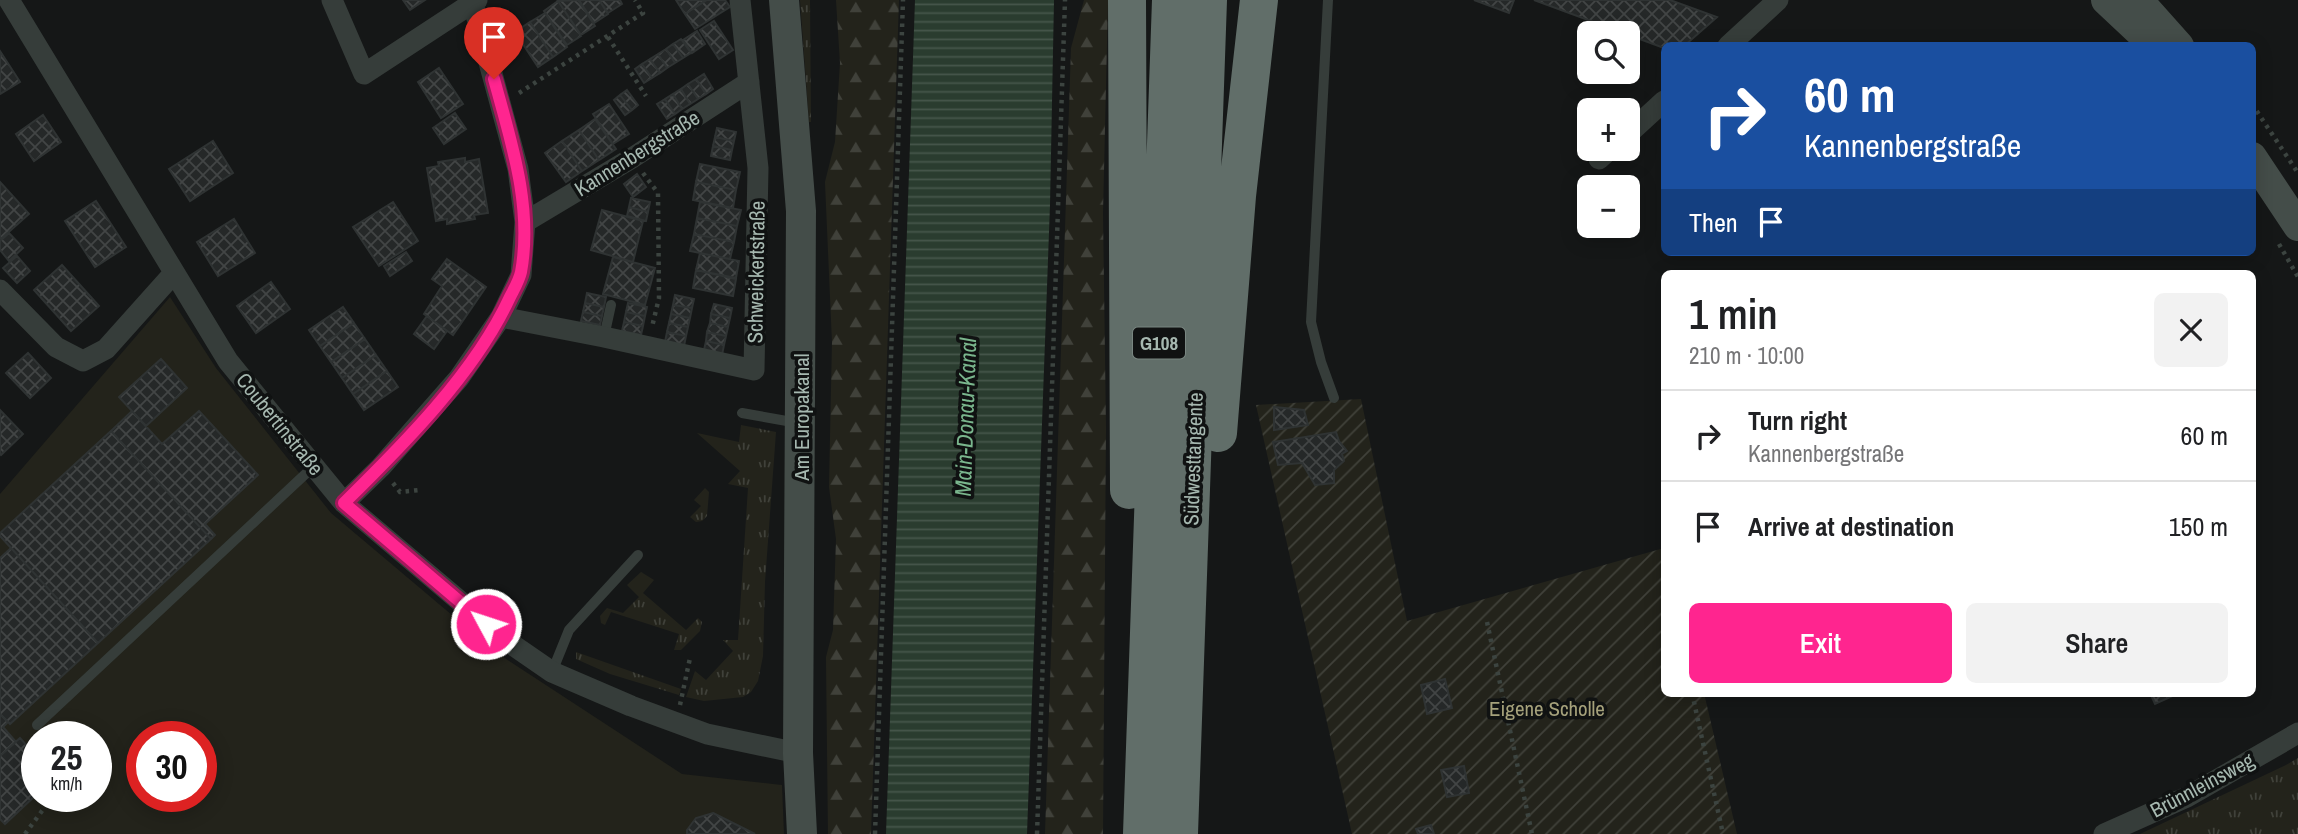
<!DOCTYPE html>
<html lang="en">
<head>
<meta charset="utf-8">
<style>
  :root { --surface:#fff; --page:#f2f2f2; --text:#202124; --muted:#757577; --line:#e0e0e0; --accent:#ff258f }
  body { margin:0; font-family:"Archivo Narrow",sans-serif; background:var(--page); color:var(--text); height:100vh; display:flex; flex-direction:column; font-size:26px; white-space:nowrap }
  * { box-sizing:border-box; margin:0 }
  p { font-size:23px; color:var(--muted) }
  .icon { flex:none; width:38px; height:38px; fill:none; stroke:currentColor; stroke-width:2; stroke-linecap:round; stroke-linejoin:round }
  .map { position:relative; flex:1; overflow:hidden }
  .details { position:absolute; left:1661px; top:270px; width:595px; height:427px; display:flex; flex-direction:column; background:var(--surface); border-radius:10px; box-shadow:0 4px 18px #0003 }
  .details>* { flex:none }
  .banner { position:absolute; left:1661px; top:42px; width:595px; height:214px; border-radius:10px; box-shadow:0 4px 18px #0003; background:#1a4fa0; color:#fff; overflow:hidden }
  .fabs { position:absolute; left:1577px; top:21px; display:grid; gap:14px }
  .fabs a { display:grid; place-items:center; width:63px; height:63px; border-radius:10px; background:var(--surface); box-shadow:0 4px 18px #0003; font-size:35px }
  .speed { position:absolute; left:21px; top:721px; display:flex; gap:14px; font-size:35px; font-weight:700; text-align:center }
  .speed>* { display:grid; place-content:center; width:91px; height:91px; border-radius:50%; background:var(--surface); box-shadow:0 4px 18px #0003; line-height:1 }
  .speed small { font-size:18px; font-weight:400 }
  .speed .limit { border:10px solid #d22; background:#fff; color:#111 }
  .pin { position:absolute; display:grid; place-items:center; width:60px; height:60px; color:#fff; margin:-72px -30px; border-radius:50% 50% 50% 0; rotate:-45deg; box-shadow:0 0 7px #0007 }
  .pin .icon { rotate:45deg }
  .me { position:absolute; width:77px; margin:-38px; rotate:310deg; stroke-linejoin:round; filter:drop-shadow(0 0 5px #0008) }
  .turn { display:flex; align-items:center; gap:24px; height:147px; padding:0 28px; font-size:32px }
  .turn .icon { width:91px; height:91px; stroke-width:2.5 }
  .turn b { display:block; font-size:49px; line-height:60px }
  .then { display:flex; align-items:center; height:66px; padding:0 28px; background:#0003; gap:14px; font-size:26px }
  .round { display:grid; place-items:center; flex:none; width:74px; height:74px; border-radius:10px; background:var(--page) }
  .overview { display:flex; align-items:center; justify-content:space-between; height:119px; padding:0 28px }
  h1 { font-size:42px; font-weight:600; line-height:52px }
  .cta { display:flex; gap:14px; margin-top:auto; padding:14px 28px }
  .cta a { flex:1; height:80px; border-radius:10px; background:var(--accent); color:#fff; font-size:28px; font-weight:600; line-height:80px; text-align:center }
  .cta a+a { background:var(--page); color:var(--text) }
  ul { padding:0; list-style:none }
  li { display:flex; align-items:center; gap:21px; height:91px; padding:0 28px; border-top:2px solid var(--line) }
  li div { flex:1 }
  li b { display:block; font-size:26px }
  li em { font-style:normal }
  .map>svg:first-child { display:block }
  .grass { fill:url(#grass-tufts) }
  .forest { fill:url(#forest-firs) }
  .park { fill:#23231b; fill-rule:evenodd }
  .garden { fill:url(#garden-furrows) }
  .water { fill:url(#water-rules) }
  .building { fill:url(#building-cross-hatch); stroke:#2f3333; stroke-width:2 }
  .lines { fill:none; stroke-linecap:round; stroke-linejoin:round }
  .path { stroke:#3c4440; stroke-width:4.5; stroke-dasharray:3.5 5; stroke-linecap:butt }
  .lane { stroke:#363d3a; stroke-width:10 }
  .street { stroke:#363d3a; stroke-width:21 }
  .secondary { stroke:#444d49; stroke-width:30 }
  .highway { stroke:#616e69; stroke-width:38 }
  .route-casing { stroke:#a6185d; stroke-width:18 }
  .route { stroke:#ff258f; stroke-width:12 }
  .labels { text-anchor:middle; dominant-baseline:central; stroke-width:7; stroke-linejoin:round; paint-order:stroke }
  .shield { fill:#101212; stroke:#798681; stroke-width:2 }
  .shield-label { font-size:19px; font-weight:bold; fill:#a6b8b0 }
  .street-label { font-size:21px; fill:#a6b8b0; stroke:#101212 }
  .park-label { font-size:21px; fill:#a5a17b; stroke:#101212 }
  .water-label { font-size:23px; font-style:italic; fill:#7ab68d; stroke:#101212 }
</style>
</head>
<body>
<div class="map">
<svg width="2298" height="834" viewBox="0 0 2298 834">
  <defs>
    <pattern id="grass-tufts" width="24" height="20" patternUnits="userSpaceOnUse" patternTransform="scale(1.75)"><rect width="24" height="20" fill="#23231b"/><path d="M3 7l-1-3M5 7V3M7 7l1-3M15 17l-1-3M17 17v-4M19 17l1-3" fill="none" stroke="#40413a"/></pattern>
    <pattern id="forest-firs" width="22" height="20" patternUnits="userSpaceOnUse" patternTransform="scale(1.75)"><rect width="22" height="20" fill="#23231b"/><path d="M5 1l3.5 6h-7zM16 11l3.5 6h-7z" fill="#40413a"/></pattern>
    <pattern id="garden-furrows" width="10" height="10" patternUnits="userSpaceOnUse" patternTransform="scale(1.75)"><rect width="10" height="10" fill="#23231b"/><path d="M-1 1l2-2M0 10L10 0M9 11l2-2" fill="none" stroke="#40413a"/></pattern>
    <pattern id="water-rules" width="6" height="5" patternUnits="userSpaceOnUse" patternTransform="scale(1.75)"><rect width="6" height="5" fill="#2a3c2f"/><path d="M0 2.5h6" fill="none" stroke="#46564b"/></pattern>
    <pattern id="building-cross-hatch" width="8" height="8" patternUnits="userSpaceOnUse" patternTransform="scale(1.75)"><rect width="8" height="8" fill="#252828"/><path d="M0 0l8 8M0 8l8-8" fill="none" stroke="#424545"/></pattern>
  </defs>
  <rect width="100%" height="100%" fill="#151717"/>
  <!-- grass -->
  <path class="grass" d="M800,0H810L811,122H809Z
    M741,425L776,432L765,582L763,656L758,681L751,692L743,697L704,701L686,697L695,671L706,680L733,651L723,640H738L748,488L728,484L740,471L697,433L739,442Z
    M705,488L709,492L707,516L702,521L696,522L690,517L701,506L694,500Z
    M641,572L654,580L643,593L686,630L698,618L702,622L700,631L681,650H674L679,634L611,612L605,625L601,623L600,616L607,608L623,613L639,597L627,585Z
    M576,652L681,689L679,695L610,674L576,659Z
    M2298,758V834H2140L2286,765Z"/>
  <!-- forest -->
  <path class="forest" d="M836,0H899L871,834H828L826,657L833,630L836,539L829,487L832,342L825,182L835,142L840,63Z
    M1084,0H1108L1103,213L1106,428L1103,834H1045L1071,48Z"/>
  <!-- park -->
  <path class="park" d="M170,297L216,368L331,513L497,653L682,774L782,785L784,834H0V494ZM37,737H96V796H37ZM142,737H201V796H142Z"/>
  <!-- garden -->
  <path class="garden" d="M1361,399L1407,621L1664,548V693H1704L1737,834H1352L1256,405Z"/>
  <!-- water -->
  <path class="water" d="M915,0H1054L1050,205L1027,834H886Z"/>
  <!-- building -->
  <path class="building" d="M403,0H425L410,10Z
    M578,0L595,26L581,35L558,1Z
    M579,0H599L608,14L594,23Z
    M599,0H620L622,4L608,13Z
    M676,0H706L685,14Z
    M707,0H725L730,7L695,29L685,14Z
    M1474,0H1514L1509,13Z
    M1534,0H1670L1717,17L1684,46H1664V48Z
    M558,1L581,36L567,45L544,11Z
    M545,13L567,47L553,57L530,22Z
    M714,21L733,50L719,59L700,30Z
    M530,22L553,57L538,67L515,32Z
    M697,31L705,44L692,53L683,40Z
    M681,39L691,53L683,58L673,44Z
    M673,44L683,58L675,63L666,49Z
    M666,49L675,63L667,68L658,54Z
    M0,51L20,82L0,94Z
    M658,54L667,68L660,73L650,59Z
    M650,59L660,73L652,78L642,64Z
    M642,64L652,78L644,83L635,69Z
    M439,68L463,104L441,118L418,82Z
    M704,74L713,89L706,94L696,79Z
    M696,79L706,94L698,99L688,84Z
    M688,84L698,99L690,104L681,89Z
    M681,89L690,104L682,109L673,94Z
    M627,90L638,105L632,110L620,95Z
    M673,94L682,109L675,114L665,99Z
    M620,95L632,110L625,115L614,100Z
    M665,99L675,114L667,119L657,104Z
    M609,104L629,134L613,144L593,114Z
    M455,113L466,129L444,144L433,128Z
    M43,115L61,142L34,161L16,134Z
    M595,119L616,149L599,160L579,130Z
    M717,128L736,132L734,141L715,137Z
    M579,130L599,160L582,171L562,141Z
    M715,137L734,141L732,150L713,146Z
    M213,141L233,173L190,201L169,169Z
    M562,141L582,171L566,182L545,153Z
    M713,146L732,150L730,160L711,156Z
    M465,158V162L479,159L488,213L474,215L475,219L447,224V219L436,221L427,168L439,166L438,162Z
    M700,164L740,172L736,190L696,182Z
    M637,174L646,187L633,197L624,184Z
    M0,182L29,214L1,239L0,237Z
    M696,182L736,190L733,208L693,200Z
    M631,198L650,202L648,212L629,207Z
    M96,201L126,247L95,267L65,221Z
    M393,202L418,241L379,266L353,227Z
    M700,202L741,210L737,226L697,218Z
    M629,207L648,212L646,221L627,216Z
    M602,210L643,221L633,262L591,250Z
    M697,218L737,226L734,242L694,234Z
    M234,219L255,253L218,276L197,242Z
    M9,233L23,248L9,261L0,250V241Z
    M694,234L734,242L730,259L690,251Z
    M406,252L412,261L390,276L384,266Z
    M700,253L739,261L736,278L696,270Z
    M17,256L30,271L17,283L3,268Z
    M613,257L655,268L645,305L603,294Z
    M447,259L486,287L453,335L424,314L442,286L432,279Z
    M62,265L99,306L71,331L34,290Z
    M696,270L736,279L733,296L693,288Z
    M271,282L290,309L256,333L237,306Z
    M587,293L606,297L604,307L585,303Z
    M675,295L694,299L692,308L673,305Z
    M585,303L604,307L602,316L583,312Z
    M628,303L647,307L645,316L626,312Z
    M714,304L732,308L730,318L711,314Z
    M673,305L692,308L690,318L671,314Z
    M343,307L354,323L320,346L309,330Z
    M583,312L602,316L600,325L581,321Z
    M626,312L645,316L643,326L624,322Z
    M671,314L690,318L688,327L669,323Z
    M711,314L730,318L728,327L710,323Z
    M427,316L447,331L434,349L414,334Z
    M624,322L643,326L641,335L622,331Z
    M354,323L365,339L331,362L320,346Z
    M669,323L688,327L686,336L667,332Z
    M710,323L728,327L726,336L707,332Z
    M667,332L686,336L684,346L665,342Z
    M707,332L726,336L724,345L706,341Z
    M365,339L376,355L342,378L331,362Z
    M706,341L724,345L722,355L704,350Z
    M28,353L51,378L30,398L6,373Z
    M376,355L387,371L353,394L342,378Z
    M161,359L187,388L146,426L119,397Z
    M387,371L398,387L364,410L353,394Z
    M1274,407L1304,410L1308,425L1274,430Z
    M0,410L23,434L1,455L0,454Z
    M132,411L162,444L199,411L258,475L205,524L215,535L211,539L111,431Z
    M111,431L211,539L98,643L0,536V533Z
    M1336,432L1339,441L1347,451L1342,454L1344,461L1334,470V483L1315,485L1302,463L1278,465L1273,442Z
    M11,548L98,643L10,724L0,714V558Z
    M1445,679L1452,708L1427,714L1421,685Z
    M2150,693H2179L2155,704Z
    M0,714L8,722L3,727L16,742L0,756Z
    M20,738L37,757V794L5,824L0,819V756Z
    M1464,766L1469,793L1447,797L1441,770Z
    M713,813L755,834H687V830L696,818Z
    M1431,825L1434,834H1418L1416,829Z"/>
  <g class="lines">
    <!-- path -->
    <path class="path" d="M608,37L646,96
      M519,93L643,13L635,0
      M2252,104L2298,173
      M643,173L658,193L659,298L652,327
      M2279,244L2298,277
      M393,483L400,492L419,490
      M1664,562V563
      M1487,622L1532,834
      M1692,693L1723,834
      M680,705L690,658
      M25,834L53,796
      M875,834L903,0
      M1037,834L1065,0"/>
    <!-- lane -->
    <path class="lane" d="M1328,0L1311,322L1321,362L1334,398
      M604,337L611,305
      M742,413L798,423
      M552,672L569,630L638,555
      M37,725L314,466"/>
    <!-- street -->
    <path class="street" d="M9,0L228,361L344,503L507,641L552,672L631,706L707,734L798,753
      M332,0L364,74L477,0
      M1728,46L1778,0
      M1628,134L1664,101
      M1599,159L1610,149
      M525,222L632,158L749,82
      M0,290L56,347L83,361L106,349L174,273
      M501,317L604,337L754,370L758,168L740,0
      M344,503L381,467L459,378L501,317L521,275L525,222L518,169L472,0
      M2104,834L2187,797L2298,733"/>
    <!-- secondary -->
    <path class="secondary" d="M784,0L801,211L798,753L802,834
      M2106,0L2155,46
      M2138,0L2179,46
      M2252,157L2298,226"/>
    <!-- highway -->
    <path class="highway" d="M1127,0L1129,490
      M1218,433L1237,196L1259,0
      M1142,834L1171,0
      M1179,834L1208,0"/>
  </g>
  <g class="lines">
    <!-- route casing -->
    <g class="route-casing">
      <path id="route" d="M486,624L344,503C403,445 475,373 510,297C514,289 519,281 521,272C533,207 511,141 494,79"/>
    </g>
    <!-- route -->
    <use href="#route" class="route"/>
  </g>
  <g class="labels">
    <!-- shield labels -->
    <rect class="shield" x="1133" y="327.5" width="52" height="31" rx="5"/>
    <g class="shield-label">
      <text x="1159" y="343">G108</text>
    </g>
    <!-- street labels -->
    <g class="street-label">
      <text transform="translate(637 153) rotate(-32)">Kannenbergstraße</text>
      <text transform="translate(756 272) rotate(-89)">Schweickertstraße</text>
      <text transform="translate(801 417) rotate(-90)">Am Europakanal</text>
      <text transform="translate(280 424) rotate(51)">Coubertinstraße</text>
      <text transform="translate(1193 459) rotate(-88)">Südwesttangente</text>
      <text transform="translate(2202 785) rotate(-28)">Brünnleinsweg</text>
    </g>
    <!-- park labels -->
    <g class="park-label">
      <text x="1547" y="708">Eigene Scholle</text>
    </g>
    <!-- water labels -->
    <g class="water-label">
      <text transform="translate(965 417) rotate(-88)">Main-Donau-Kanal</text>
    </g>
  </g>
</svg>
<div class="fabs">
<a><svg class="icon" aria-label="search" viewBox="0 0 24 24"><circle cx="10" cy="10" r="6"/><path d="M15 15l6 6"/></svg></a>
<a>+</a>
<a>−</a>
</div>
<div class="speed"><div>25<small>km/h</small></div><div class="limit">30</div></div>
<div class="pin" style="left:494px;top:79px;background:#d93025"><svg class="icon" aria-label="arrive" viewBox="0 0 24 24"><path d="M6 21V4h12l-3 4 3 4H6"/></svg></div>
<svg class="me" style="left:486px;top:624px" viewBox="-20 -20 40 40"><circle r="17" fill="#ff258f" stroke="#fff" stroke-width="3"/><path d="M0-11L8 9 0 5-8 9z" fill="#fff"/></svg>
<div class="banner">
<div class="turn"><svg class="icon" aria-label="right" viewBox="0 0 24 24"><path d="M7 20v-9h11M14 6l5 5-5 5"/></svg><div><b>60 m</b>Kannenbergstraße</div></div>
<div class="then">Then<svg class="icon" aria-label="arrive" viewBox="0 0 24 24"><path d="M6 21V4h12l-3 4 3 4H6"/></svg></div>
</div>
<section class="details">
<div class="overview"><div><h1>1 min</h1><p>210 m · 10:00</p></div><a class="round"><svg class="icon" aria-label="close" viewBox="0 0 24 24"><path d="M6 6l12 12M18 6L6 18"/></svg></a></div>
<ul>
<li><svg class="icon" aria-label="right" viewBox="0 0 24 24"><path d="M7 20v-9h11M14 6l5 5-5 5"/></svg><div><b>Turn right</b><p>Kannenbergstraße</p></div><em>60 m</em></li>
<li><svg class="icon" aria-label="arrive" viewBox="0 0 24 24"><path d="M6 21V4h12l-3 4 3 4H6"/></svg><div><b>Arrive at destination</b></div><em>150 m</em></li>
</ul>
<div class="cta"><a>Exit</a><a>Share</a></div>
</section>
</div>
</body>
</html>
